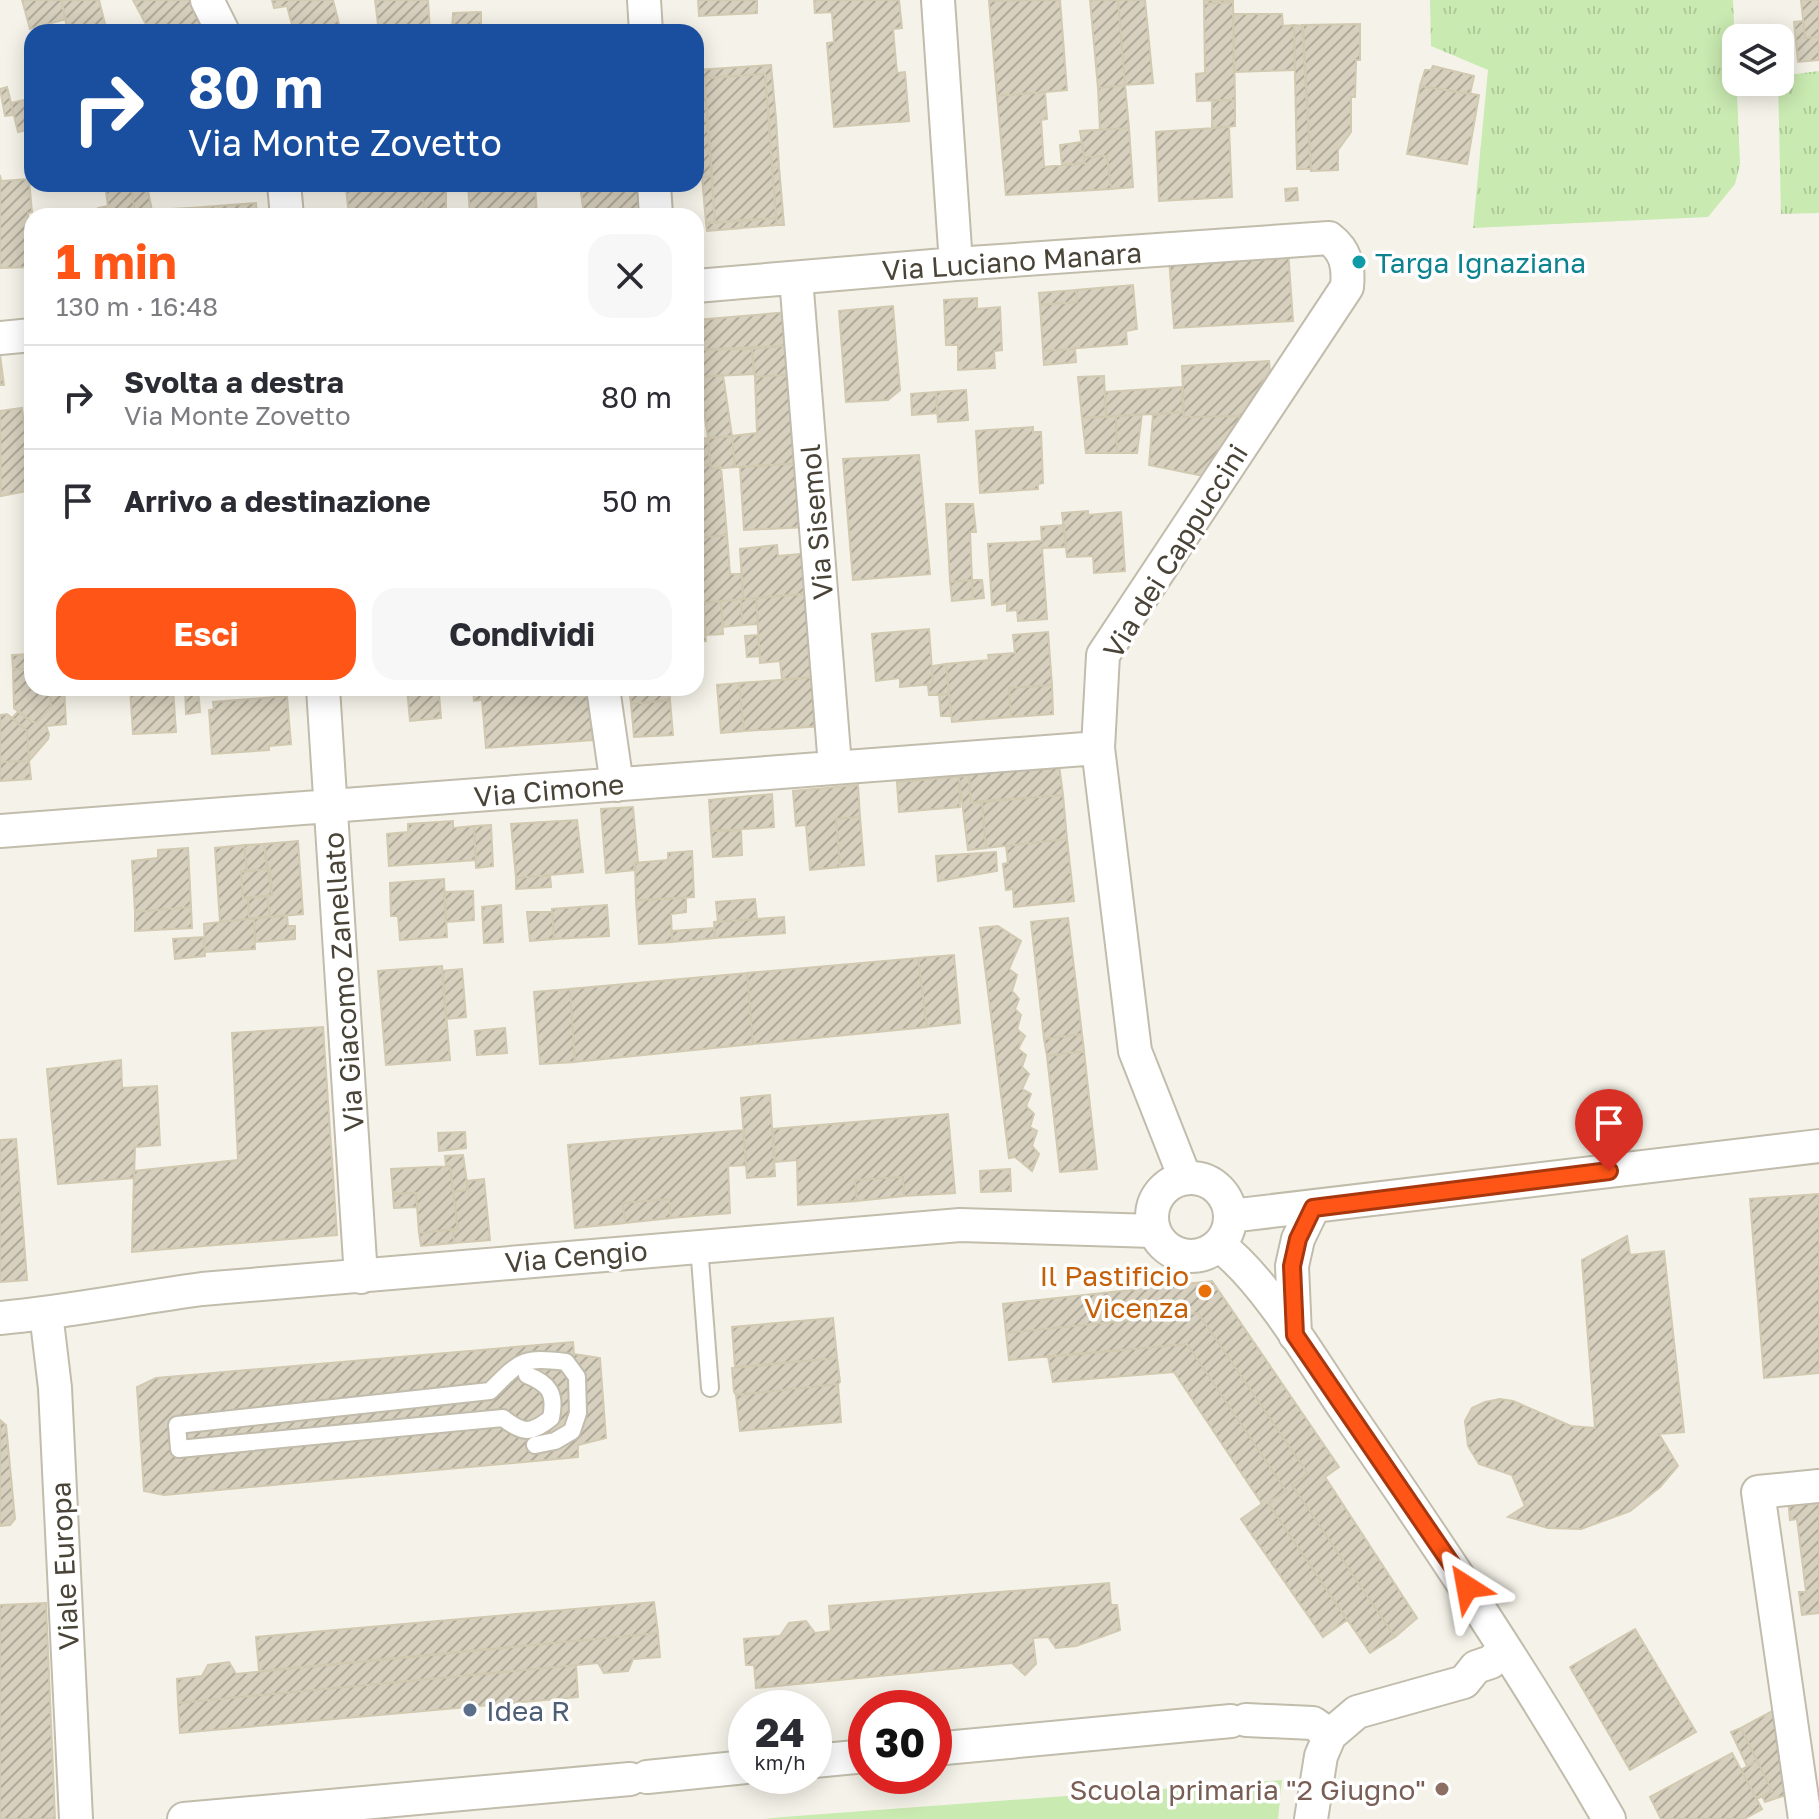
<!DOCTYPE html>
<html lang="it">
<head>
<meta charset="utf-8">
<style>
  :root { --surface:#fff; --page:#f7f7f7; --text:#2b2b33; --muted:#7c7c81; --line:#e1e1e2; --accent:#ff5516 }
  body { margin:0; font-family:"Golos Text",sans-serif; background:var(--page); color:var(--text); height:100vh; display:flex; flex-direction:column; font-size:30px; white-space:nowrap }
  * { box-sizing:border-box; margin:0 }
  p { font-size:26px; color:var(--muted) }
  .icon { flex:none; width:44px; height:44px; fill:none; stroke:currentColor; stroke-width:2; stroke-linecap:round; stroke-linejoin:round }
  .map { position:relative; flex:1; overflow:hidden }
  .details { position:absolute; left:24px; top:208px; width:680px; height:488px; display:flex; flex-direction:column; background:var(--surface); border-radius:24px; box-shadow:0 4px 20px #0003 }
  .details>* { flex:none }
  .guide { position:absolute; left:24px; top:24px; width:680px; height:168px; border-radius:24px; box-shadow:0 4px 20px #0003; background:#1a4fa0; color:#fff; overflow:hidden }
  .tools { position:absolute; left:1722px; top:24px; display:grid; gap:16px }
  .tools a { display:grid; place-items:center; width:72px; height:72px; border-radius:16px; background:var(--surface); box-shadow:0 4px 20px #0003; font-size:40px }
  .speed { position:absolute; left:728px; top:1690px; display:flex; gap:16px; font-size:40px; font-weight:700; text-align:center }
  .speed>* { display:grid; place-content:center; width:104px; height:104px; border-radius:50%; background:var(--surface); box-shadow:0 4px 20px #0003; line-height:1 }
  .speed small { font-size:20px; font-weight:400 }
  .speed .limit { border:12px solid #d22; background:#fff; color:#111 }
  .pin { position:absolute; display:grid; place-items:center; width:68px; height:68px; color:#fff; margin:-82px -34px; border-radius:50% 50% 50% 0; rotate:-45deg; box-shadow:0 0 8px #0007 }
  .pin .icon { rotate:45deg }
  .me { position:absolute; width:88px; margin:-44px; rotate:326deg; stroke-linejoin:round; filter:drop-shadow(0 0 6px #0008) }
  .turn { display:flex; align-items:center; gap:28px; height:168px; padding:0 32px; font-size:36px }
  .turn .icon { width:104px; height:104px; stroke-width:2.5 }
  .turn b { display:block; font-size:56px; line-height:68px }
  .round { display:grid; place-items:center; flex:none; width:84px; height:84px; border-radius:24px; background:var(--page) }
  .headline { display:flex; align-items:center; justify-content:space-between; height:136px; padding:0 32px }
  h1 { font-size:48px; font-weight:700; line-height:60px; color:var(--accent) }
  .cta { display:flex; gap:16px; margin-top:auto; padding:16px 32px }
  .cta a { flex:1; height:92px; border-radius:24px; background:var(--accent); color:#fff; font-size:32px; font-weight:700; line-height:92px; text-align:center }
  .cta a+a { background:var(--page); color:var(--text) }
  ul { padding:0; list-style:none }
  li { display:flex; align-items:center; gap:24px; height:104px; padding:0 32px; border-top:2px solid var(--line) }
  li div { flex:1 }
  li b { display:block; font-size:30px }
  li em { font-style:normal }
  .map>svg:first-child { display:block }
  .grass { fill:url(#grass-tufts) }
  .green { fill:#c9eab1 }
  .building { fill:url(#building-hatch); stroke:#d2c9b1; stroke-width:2 }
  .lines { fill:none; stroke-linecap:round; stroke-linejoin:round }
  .service-casing { stroke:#c1bcab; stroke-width:20 }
  .minor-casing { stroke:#c1bcab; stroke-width:36 }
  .service { stroke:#fff; stroke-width:16 }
  .minor { stroke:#fff; stroke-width:32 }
  .route-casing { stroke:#a6370e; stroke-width:20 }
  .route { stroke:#ff5516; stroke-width:14 }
  .culture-dot { fill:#0f9aa8; stroke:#fff; stroke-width:3 }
  .food-dot { fill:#e8710a; stroke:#fff; stroke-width:3 }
  .service-dot { fill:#5c6f8a; stroke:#fff; stroke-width:3 }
  .education-dot { fill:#8d6e63; stroke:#fff; stroke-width:3 }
  .labels { text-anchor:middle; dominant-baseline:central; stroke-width:7; stroke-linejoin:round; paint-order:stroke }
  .street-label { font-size:28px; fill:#494437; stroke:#fff }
  .culture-label { font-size:28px; fill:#0d838f; stroke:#fff; text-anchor:start }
  .food-label { font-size:28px; fill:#c56008; stroke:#fff; text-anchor:end }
  .service-label { font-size:28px; fill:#4e5e75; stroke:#fff; text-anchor:start }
  .education-label { font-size:28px; fill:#785e54; stroke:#fff; text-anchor:end }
</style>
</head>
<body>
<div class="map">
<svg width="1819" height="1819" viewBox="0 0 1819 1819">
  <defs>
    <pattern id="grass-tufts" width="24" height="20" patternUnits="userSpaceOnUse" patternTransform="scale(2)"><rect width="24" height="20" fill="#c9eab1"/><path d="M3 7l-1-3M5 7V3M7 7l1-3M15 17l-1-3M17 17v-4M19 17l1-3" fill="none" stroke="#aeca99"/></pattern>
    <pattern id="building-hatch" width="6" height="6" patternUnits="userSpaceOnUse" patternTransform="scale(2)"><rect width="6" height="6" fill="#d7d0be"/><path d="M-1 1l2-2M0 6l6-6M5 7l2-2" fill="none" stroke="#b0aa9b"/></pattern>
  </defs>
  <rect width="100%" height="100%" fill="#f5f3e9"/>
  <!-- grass -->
  <path class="grass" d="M1430,0H1733L1740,164L1735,184L1708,217L1473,228L1488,70L1431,46Z
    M1819,71V213L1781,214L1778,82H1780V76Z"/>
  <!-- green -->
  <path class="green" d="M1282,1780L1278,1819H763L783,1817Z"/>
  <!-- building -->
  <path class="building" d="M22,0H61L66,19L30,29Z
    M61,0H99L107,32H68Z
    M133,0H193L210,32H150Z
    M272,0H333L341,32H294L287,6L274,8Z
    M375,0H428L430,32H379Z
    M698,0H757V13L699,16Z
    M814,0H899L902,28L893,29L897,73L905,72L909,121L834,127L827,43L834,42L832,12L815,13Z
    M1060,0L1067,90L997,96L989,1Z
    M1090,0H1118L1125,85L1098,88Z
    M1118,0H1145L1153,83L1125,85Z
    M1204,0H1233V2L1204,4Z
    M1801,0H1819V37L1805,38Z
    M1233,2L1235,100L1197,101L1196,74L1205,73L1204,4Z
    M481,12V32H452L453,13Z
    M1233,14H1282L1283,26L1294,25L1295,70L1234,72Z
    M1803,21L1805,38L1819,37V60L1798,62L1794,22Z
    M1360,24V60H1356L1355,97H1351V132L1338,150V170L1311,171L1302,25Z
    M1294,25L1303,26L1311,169H1297Z
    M598,27V32H523Z
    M771,65L776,119L769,120L765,74L696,79V70Z
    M1433,66L1474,76L1470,94L1420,86L1425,70H1431Z
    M765,74L776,218L715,223L704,78Z
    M696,79H704L708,121L698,122Z
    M1125,85L1129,128L1100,130L1098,88Z
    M1420,86L1479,95L1467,164L1407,154Z
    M7,87L14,115L5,116L0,89Z
    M1045,92L1047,119L1041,120L1044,167L1085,163L1084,157L1107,156L1111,189L1006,195L997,96Z
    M29,99L32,129L18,132L11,103Z
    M1212,100H1235V126L1212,128Z
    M776,119L779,167L772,168L769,120Z
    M708,121L712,176L702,177L698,122Z
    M1229,127L1232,197L1159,201L1156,132Z
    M1129,128L1133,187L1111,189L1107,156L1084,157L1080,131Z
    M1082,142L1085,163L1062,165L1060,145Z
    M779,167L784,225H777L772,168Z
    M0,175L1,181L29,179L32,212L28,213V219H32V267L0,268Z
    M712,176L715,223H706L702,177Z
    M105,184H134H131L135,216H99L98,208L108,206Z
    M131,184L147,186L153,216H135Z
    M384,184H421L425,216H349L346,188Z
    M421,184H446V216H425Z
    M468,184H535L537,216H470Z
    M580,184H638L641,216H584Z
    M1297,188L1298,200L1286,201L1285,189Z
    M256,203L257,216H205V207Z
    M205,207V216H173V209Z
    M776,218L777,225L742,228L741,220Z
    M741,220L742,228L707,231L706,223Z
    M1288,250L1293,321L1174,328L1169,257Z
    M1133,285L1137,329L1126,331L1127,344L1043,351L1040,305L1077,302L1076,290Z
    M1076,290L1077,302L1040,305L1039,293Z
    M977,298V309L1000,307L1002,350L994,351L995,368L958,370V345H946L944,300Z
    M893,306L900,390L888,400L846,402L839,311Z
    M789,312L794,345L696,350V320Z
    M794,345L797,374L755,377L752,349Z
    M752,349L754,374L696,377V350Z
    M1075,349L1076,362L1044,365L1043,351Z
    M0,355L4,385H0Z
    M1269,361L1270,371L1241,416L1184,417L1182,366Z
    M797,374L803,463L735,467L732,436L757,433L755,377Z
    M723,375L732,436L708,438L699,377Z
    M1104,376L1106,417L1082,418L1078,377Z
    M1182,387L1183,412L1106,417L1105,392Z
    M966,390L968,420L938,422L936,392Z
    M936,392L938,413L912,415L911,394Z
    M22,408L32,490L1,496L0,411Z
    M1183,412L1184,417L1241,416L1203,476L1149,465L1153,415Z
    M1142,414L1137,453H1117L1116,416Z
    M1116,416L1117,453H1086L1082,418Z
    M32,420V484L24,421Z
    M1033,427V432H1041L1043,483L1038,484V489L980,493L976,431Z
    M732,436L735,467L711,469L708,438Z
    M708,438L710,464L696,466V439Z
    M919,455L930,574L853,580L843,459Z
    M803,463L808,527L744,530L740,467Z
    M710,464L711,469L721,467L727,535L696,538V466Z
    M946,504H973L976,532H970L972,580L950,582Z
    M1088,511V515L1121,512L1125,571L1094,573L1093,556L1067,557L1062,513Z
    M1064,525L1066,547L1042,548L1047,619L1018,621L1017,610L1007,611V603L992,605L988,544L1042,541L1041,527Z
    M727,535L730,574H742L743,599L696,604V538Z
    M777,545L778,556L810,553L813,593L743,599L740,549Z
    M972,580L973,599L952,601L950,582Z
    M972,580H982L984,598L973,599Z
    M813,593L820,677L782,679L780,661L760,663L756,598Z
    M756,598L758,624L742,625L741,599Z
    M741,599L742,625L723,627L721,601Z
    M721,601L723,634L706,635L703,603Z
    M703,603L706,641L696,642V604Z
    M929,629L933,684L900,687V678L876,681L872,634Z
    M1048,632L1052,685L1009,688L1011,717L952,722L946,664L989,660L988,655L1015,653L1013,635Z
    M758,635L760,656L747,657L745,636Z
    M32,654V669H13L12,655Z
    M946,664L949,694L929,695L928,685L933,684L932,666Z
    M13,669H32V688H50L51,706L37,722H31L14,708Z
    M820,677L825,726L744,731L739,683Z
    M739,683L744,731L721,733L717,685Z
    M1052,685L1053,714L1011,717L1009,688Z
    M50,688H64L66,724L46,726L49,734L48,739L29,761L27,731L12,718L19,711L31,722H37L51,706Z
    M130,688H173L176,732L133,734Z
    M185,688H198L200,712L186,714Z
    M407,688H453V693L439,694L441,718L410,721Z
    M473,688H481L482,700L474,701Z
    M481,688H582V694L588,695L593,740L486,748Z
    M629,688H669L670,700L631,704Z
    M939,694H949L951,716H941Z
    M287,696L291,744L269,746V750L212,754L209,710L214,709L213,702Z
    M670,700L673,735L634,737L631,704Z
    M7,714L27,731L29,761L0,762V715Z
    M29,761L31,779L0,781V762Z
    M1059,765L1063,795L971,803L968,771Z
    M969,775L971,803L982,801L986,848L968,850L959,777Z
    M959,777L960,807L899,812L897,782Z
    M858,785L860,817L836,819L840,867L810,870L806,825L796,826L793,791Z
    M772,794L774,827L711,831L709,800Z
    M1063,795L1067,839L986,848L982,801Z
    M633,807L638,862L635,863L634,870L606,873L601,809Z
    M860,817L864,865L840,867L836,819Z
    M577,820L583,872L516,878L511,824Z
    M453,821V828L474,826L476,860L389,866L387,834L408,832V824Z
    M491,825L493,866L476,868L474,826Z
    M741,830L742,855L713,857L711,831Z
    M1067,839L1074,901L1014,907L1013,889L1006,890L1003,864L1008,863L1006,846Z
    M298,841L303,914L270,917L267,896L272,895L264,844Z
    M264,844L267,869L247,871L244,845Z
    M244,845L247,871L241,872L243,898H248L249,919L220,922L215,848Z
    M188,848L191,907L135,912L132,861L158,858V850Z
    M692,851L694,897L636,900L635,863L668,860V853Z
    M996,852L997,871L938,881L936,856Z
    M267,869H270L272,895L243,898L241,872Z
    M550,875L551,887L516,889V878Z
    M444,879L447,937L400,940L398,916H391L390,883Z
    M473,891L474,920L446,922L444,892Z
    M267,896L270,917L249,919L248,898Z
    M686,898V912L671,914L672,942L639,944L636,900Z
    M755,899L757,919L718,922L716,902Z
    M501,905L503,942L484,943L482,907Z
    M607,905L609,936L554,939L552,909Z
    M191,907L192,928L135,931V912Z
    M527,912H552L554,939L530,941Z
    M287,915L288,926H295V939L255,942L254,918Z
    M784,917L785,933L715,938L714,922Z
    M254,918L255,949L205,952L204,924Z
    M1068,918L1082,1034L1044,1039L1031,922Z
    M998,926L1021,941L1009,969L1017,975L1012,991L1019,999L1015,1009L1021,1015L1017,1029L1025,1036L1018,1049L1026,1055L1022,1067L1029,1074L1022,1089L1031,1094L1026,1106L1034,1114L1030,1127L1037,1131L1032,1146L1039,1154L1032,1171L1015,1157L1009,1158L980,928Z
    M714,928L715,938L672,942V931Z
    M204,937L205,956L175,959L173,939Z
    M954,955L960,1023L927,1027L918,958Z
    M918,958L927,1027L753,1044L747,973Z
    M442,966L450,1060L386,1065L378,971Z
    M462,969L466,1017L446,1019L442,971Z
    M747,973L753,1044L575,1062L570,989Z
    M570,989L575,1062L540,1064L534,992Z
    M323,1027L337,1235L132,1252L134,1171L238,1160L232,1033Z
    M505,1028L507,1053L477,1055L475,1031Z
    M1082,1034L1084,1051L1047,1056L1044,1039Z
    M1084,1051L1097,1169L1060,1172L1047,1056Z
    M121,1060L122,1088L157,1086L160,1145L135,1147L134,1178L58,1184L47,1069Z
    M770,1095L775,1176L747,1178L741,1098Z
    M948,1114L955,1193L904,1196L903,1177L855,1180L857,1201L798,1205L797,1160L775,1162L773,1129Z
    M744,1130L746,1165L728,1166L730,1213L671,1218L669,1199L623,1203L625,1223L575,1228L568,1145Z
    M465,1132L466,1148L439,1151L438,1133Z
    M16,1139L27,1280L0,1282V1140Z
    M463,1155L468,1190L453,1192L450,1166H446L445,1156Z
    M450,1166L458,1229L419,1233L416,1193L393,1194L391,1169Z
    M1010,1169L1011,1191L981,1192L980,1171Z
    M903,1177L904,1196L857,1201L855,1180Z
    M484,1179L490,1240L454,1243L453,1229H458L453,1192L468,1190L467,1181Z
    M416,1193L417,1207L394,1208L393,1194Z
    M1819,1194V1373L1764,1378L1750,1199Z
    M669,1199L671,1218L625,1223L623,1203Z
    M453,1229L454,1243L421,1246L419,1233Z
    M1627,1236L1630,1255L1664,1251L1684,1432L1659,1434L1678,1466L1660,1487L1630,1511L1581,1529L1548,1528L1508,1517L1525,1506L1512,1475L1479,1464L1468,1446L1465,1421L1472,1408L1485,1402L1500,1399L1513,1401L1571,1426L1595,1428L1582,1260Z
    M1212,1281L1339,1467L1325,1477L1417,1618L1395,1637L1292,1485L1308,1474L1198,1313L1006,1333L1003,1304Z
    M1198,1313L1308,1474L1292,1485L1395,1637L1370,1653L1268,1503L1286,1491L1187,1344L1009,1360L1006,1333Z
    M833,1318L837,1358L735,1367L732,1327Z
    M573,1342L574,1354L600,1358L606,1438L578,1445V1457L164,1495L144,1491L137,1387L156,1378Z
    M1187,1344L1286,1491L1268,1503L1347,1620L1323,1637L1241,1519L1262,1504L1174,1372L1053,1382L1048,1357Z
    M837,1358L840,1382L838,1384L736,1395L734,1392L732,1368Z
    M838,1384L841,1422L740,1431L736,1395Z
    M0,1420L6,1425L15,1519L10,1525L0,1526Z
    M1819,1495V1613L1802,1615L1799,1592H1806L1797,1519L1790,1520L1788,1498Z
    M1109,1583L1111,1605H1117L1120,1630L1076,1646L1056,1648L1048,1637L1033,1638L1036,1664L1025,1675L1012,1663L756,1688L754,1665H746L744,1639L780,1636L789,1623L806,1621L815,1633L831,1631L829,1606Z
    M654,1602L658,1633L259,1671L256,1637Z
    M46,1603L55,1819H0V1605Z
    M1635,1629L1696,1732L1630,1770L1570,1667Z
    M658,1633L660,1657L633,1659L628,1671L604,1673L598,1663L178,1703L177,1679L202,1676L208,1665L229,1662L236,1674Z
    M576,1665L578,1697L180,1733L178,1703Z
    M1774,1710L1786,1795L1765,1802L1762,1796L1772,1791L1741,1728Z
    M1741,1728L1757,1761L1747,1766L1731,1732Z
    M1732,1753L1762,1809L1744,1819H1661L1650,1797Z
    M1757,1761L1772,1791L1757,1799L1741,1770Z"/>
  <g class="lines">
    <!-- service casing -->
    <g class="service-casing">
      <path id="service" d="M699,1246L710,1388
        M527,1375C550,1384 556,1394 551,1418C531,1434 523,1434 503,1418L179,1449L177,1425L490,1391C521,1360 522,1357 566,1362L577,1377L578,1413L572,1431L555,1441L535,1445"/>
    </g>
    <!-- minor casing -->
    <g class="minor-casing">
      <path id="minor" d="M207,0L223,32
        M644,0L646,32
        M938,0L956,264
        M284,184L287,216
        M654,184L656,216
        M796,278L835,766
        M696,286L956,264L1329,238C1346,251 1349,266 1347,287L1103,655L1098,748L1135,1051L1185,1178
        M0,338L32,335
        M323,688L361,1277
        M603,688L617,785
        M0,831L1098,748
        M1152 1217a39 39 0 1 1 78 0a39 39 0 1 1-78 0Z
        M1230,1216L1819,1146
        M1219,1245C1266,1281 1311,1359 1345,1409C1437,1543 1528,1678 1609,1819
        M46,1313L55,1388L76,1819
        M0,1318C67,1312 135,1298 202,1289L960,1225L1154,1231
        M1295,1335L1292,1266L1298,1239L1313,1208
        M1246,1720L1313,1723L1330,1735
        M934,1749L1231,1721
        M814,1761L866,1756
        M647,1777L746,1767
        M184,1819L630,1779
        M1311,1819L1321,1756L1330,1735L1357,1712L1464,1682L1476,1667L1491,1662L1504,1649
        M1805,1819L1758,1492L1819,1486"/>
    </g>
    <!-- service -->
    <use href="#service" class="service"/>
    <!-- minor -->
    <use href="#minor" class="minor"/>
  </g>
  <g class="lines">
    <!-- route casing -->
    <g class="route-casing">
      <path id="route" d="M1467,1587L1295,1335L1292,1266L1298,1239L1313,1208L1609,1171"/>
    </g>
    <!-- route -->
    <use href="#route" class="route"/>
  </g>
  <!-- markers -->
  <circle class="culture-dot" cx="1359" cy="262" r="8"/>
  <circle class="food-dot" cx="1205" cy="1291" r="8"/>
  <circle class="service-dot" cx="470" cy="1710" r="8"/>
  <circle class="education-dot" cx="1442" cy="1789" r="8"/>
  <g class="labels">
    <!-- street labels -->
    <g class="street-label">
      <text transform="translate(1012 261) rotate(-4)">Via Luciano Manara</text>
      <text transform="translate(816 522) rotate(-95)">Via Sisemol</text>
      <text transform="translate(1175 551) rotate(-58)">Via dei Cappuccini</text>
      <text transform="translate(549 790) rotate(-5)">Via Cimone</text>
      <text transform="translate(343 982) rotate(-94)">Via Giacomo Zanellato</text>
      <text transform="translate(576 1256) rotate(-5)">Via Cengio</text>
      <text transform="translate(64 1566) rotate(-93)">Viale Europa</text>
    </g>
    <!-- culture labels -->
    <g class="culture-label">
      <text x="1375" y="262">Targa Ignaziana</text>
    </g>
    <!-- food labels -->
    <g class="food-label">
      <text x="1189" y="1275">Il Pastificio<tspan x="1189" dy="32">Vicenza</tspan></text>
    </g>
    <!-- service labels -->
    <g class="service-label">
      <text x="486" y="1710">Idea R</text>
    </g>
    <!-- education labels -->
    <g class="education-label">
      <text x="1426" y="1789">Scuola primaria "2 Giugno"</text>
    </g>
  </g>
</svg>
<div class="tools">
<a><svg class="icon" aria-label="layers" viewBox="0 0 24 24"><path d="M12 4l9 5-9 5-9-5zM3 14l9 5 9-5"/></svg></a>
</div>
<div class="speed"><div>24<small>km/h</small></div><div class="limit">30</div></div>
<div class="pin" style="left:1609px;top:1171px;background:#d93025"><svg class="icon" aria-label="arrive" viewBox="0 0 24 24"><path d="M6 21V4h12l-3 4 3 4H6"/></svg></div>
<svg class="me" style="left:1467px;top:1587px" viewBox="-20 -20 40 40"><path d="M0-17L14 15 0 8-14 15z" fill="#ff5516" stroke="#fff" stroke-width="4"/></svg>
<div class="guide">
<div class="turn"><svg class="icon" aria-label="right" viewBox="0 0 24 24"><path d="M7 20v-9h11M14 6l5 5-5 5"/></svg><div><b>80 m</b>Via Monte Zovetto</div></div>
</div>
<section class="details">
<div class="headline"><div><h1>1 min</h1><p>130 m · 16:48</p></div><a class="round"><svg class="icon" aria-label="close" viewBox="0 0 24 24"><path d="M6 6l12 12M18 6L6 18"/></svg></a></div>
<ul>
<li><svg class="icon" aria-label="right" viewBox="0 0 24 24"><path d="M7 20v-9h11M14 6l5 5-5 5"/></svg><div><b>Svolta a destra</b><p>Via Monte Zovetto</p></div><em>80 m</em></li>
<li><svg class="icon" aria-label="arrive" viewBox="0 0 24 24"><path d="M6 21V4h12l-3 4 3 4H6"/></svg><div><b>Arrivo a destinazione</b></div><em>50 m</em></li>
</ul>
<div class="cta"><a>Esci</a><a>Condividi</a></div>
</section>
</div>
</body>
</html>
